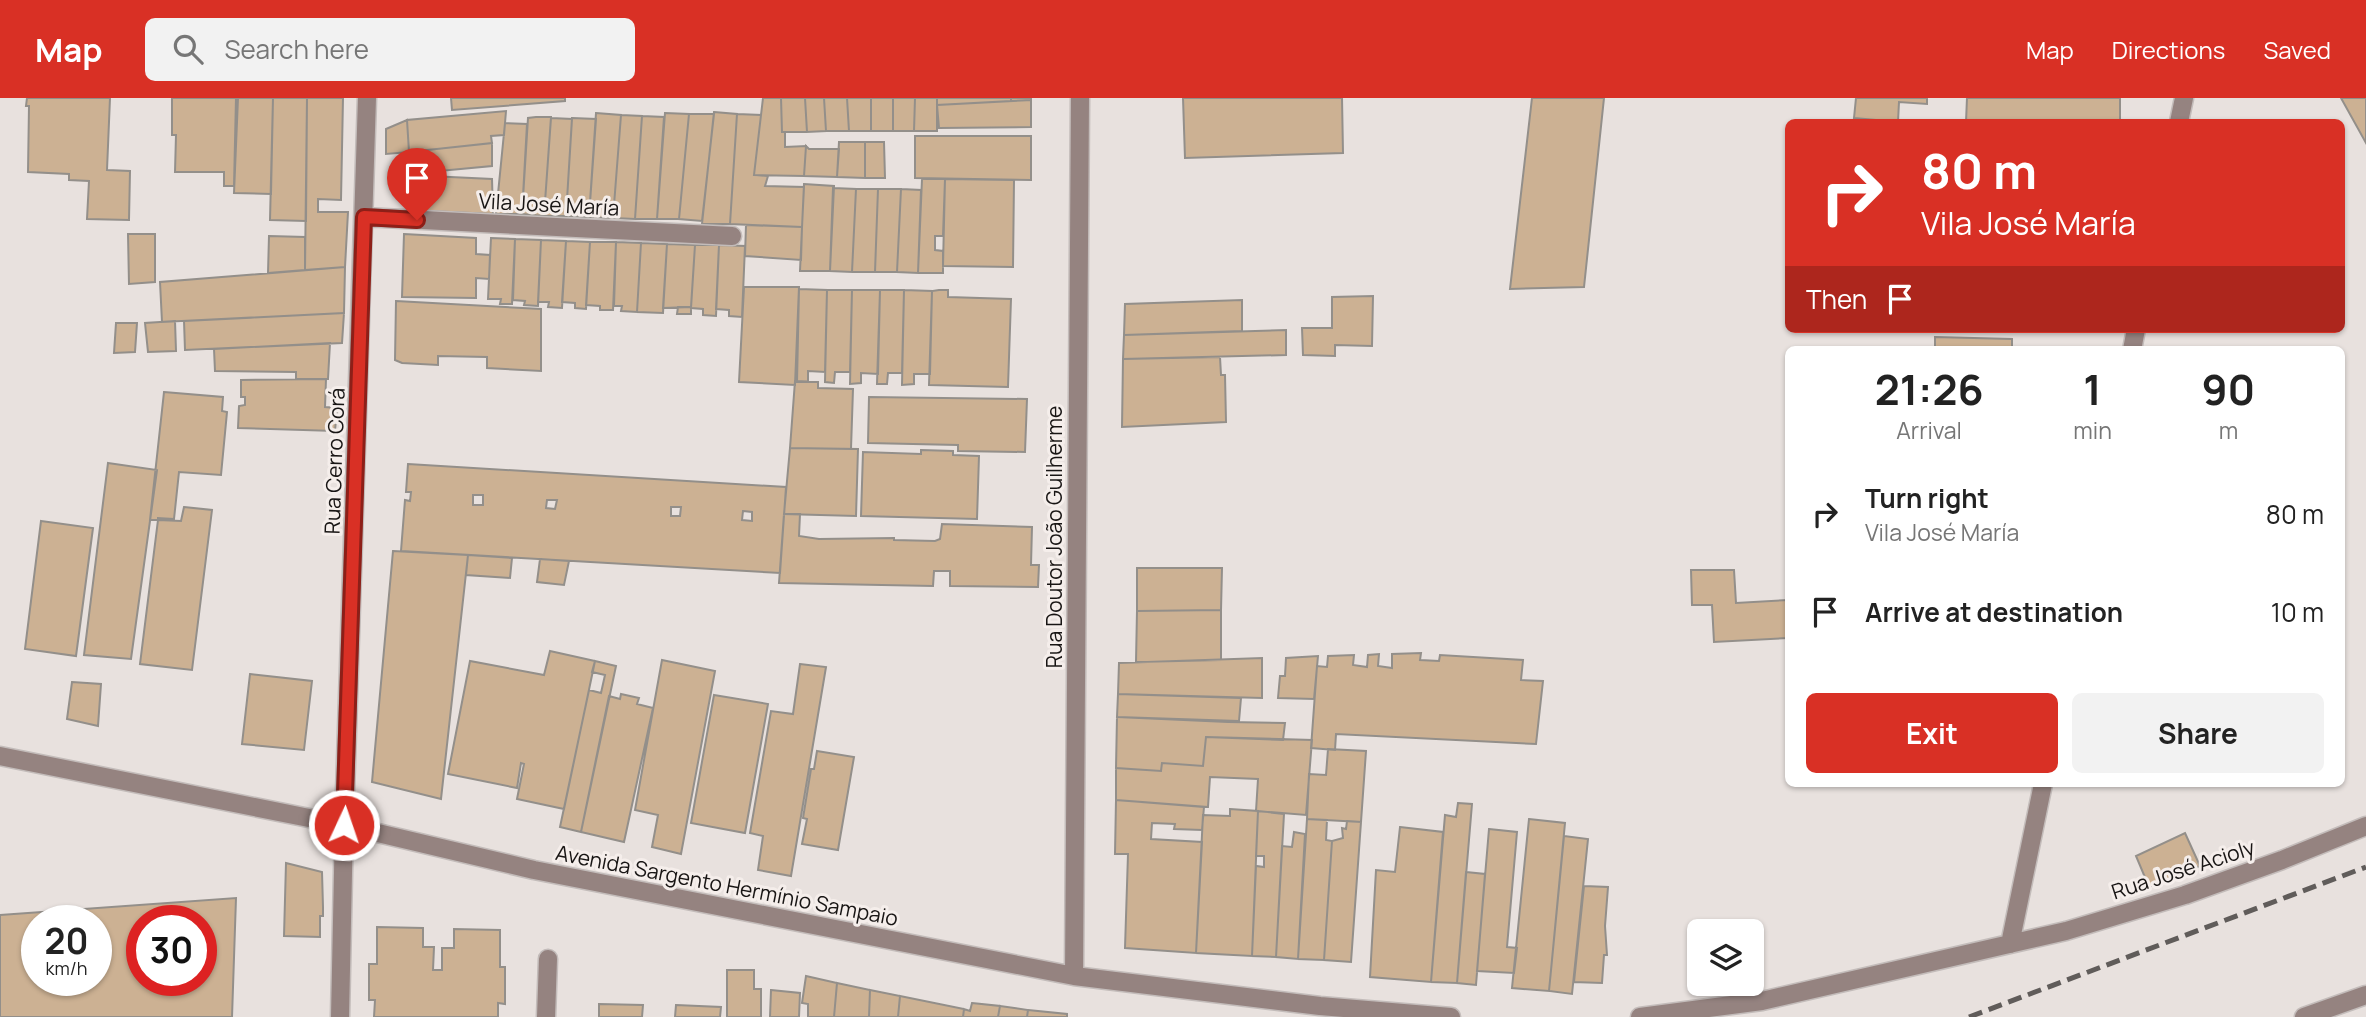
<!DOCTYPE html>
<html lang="en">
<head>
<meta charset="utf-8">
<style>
  :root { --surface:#fff; --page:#f2f2f2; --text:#222; --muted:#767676; --accent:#d93025 }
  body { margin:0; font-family:Manrope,sans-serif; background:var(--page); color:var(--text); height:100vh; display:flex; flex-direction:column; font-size:26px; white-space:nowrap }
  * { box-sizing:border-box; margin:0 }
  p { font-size:23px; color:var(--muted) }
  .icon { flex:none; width:38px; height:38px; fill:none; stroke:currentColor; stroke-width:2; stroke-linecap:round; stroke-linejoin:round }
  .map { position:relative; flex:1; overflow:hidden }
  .side { position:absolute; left:1785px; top:248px; width:560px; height:441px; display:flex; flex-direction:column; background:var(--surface); border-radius:10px; box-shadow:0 2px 5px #0004 }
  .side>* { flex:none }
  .banner { position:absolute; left:1785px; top:21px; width:560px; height:214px; border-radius:10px; box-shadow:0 2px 5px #0004; background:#d93025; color:#fff; overflow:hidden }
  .tools { position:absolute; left:1687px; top:821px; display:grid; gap:14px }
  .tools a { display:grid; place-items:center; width:77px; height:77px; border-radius:10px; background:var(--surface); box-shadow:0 2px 5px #0004; font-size:35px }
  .speed { position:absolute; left:21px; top:807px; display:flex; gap:14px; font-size:35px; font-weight:700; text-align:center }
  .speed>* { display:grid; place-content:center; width:91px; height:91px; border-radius:50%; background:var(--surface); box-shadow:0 2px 5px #0004; line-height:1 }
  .speed small { font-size:18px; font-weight:400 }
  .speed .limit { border:10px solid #d22; background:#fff; color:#111 }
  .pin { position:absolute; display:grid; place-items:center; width:60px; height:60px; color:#fff; margin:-72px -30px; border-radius:50% 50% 50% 0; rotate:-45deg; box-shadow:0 0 7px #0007 }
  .pin .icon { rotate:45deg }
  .me { position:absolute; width:77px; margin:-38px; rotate:3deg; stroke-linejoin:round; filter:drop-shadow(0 0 5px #0008) }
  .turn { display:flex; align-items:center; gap:24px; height:147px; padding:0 21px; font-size:32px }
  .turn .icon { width:91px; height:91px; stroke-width:2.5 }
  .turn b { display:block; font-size:49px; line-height:60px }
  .then { display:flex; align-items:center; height:66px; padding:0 21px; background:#0003; gap:14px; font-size:26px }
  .eta { display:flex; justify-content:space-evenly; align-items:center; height:119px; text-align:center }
  .eta b { font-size:42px; font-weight:700; line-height:49px }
  .action { display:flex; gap:14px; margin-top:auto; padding:14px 21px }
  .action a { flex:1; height:80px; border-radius:10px; background:var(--accent); color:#fff; font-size:28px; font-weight:700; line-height:80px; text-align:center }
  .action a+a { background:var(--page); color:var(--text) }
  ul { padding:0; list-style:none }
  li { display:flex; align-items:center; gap:21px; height:98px; padding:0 21px }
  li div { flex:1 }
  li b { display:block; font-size:26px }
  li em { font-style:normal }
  header { display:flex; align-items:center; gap:42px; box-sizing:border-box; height:98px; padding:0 35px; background:var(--accent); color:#fff }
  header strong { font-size:33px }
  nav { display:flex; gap:38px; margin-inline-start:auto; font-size:24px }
  .search { width:490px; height:63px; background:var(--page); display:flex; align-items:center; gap:18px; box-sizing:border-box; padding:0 24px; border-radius:10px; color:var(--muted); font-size:26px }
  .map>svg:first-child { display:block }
  .building { fill:#ccb193; stroke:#938f8a; stroke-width:2; fill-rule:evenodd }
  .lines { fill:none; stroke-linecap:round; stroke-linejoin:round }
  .minor-casing { stroke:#c3bcba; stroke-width:21 }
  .minor { stroke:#958380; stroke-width:18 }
  .rail { stroke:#605c5a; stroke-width:5; stroke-dasharray:14 7; stroke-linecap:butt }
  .route-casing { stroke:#8d1f18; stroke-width:18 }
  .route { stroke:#d93025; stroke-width:12 }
  .labels { text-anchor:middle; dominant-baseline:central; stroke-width:6; stroke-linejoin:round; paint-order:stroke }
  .street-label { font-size:21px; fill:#181514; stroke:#f5eeeb }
</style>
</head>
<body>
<header>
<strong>Map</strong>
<div class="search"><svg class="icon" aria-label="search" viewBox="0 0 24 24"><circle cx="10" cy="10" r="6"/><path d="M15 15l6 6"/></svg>Search here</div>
<nav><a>Map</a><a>Directions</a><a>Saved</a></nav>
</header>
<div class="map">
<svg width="2366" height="919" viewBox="0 0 2366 919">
  <rect width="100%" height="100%" fill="#e8e1de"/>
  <!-- building -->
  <path class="building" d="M27,0H110L107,72L130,73L129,122L87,121L89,83L69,82V76L28,74L29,8H26Z
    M172,0H236L234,88H224V74H175L176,37H172Z
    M238,0H273L271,96L234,95Z
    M273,0H307L306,123L270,122Z
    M307,0H343L341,102L318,101V114H348L345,169L305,172Z
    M451,0H565V3L452,12Z
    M763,0H781L782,34H785V49L806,48L804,78L754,77Z
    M781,0H805L807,34H782Z
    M805,0H824L826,33L807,34Z
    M824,0H847L849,33H826Z
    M847,0H871V33H849Z
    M871,0H893V33H871Z
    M893,0H915L914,33H893Z
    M915,0H937V33H914Z
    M937,0H1011V3L937,7Z
    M1011,0H1031V2L1011,3Z
    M1183,0H1342L1343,55L1185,60Z
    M1532,0H1604L1584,189L1510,191Z
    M1856,0H1927V6L1899,4L1898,24L1854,20Z
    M1967,0H2120V24H1966Z
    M2341,0H2366V45Z
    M1031,2V29L939,30L937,7Z
    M506,13L504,37L491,38L492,45L409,54L407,22Z
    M714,14L737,16L730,126H702Z
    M596,15L621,17L613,120L589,119Z
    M665,15L689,16L679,121H657Z
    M689,16H714L702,123L679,121Z
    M737,16L761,17L754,77L768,78L765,88L804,89L802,129L730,126Z
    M621,17L642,18L635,121L613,120Z
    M642,18L664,19L657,121H635Z
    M536,19H551L544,118L522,116L528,20Z
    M551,20L572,21L566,118H544Z
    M572,20L596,21L589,119L566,118Z
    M407,22L409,54L386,56V31Z
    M505,25L527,26L522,116H496Z
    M915,38H1031V82L915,80Z
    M839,44H865V80L837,79Z
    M865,44H884L885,80H865Z
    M492,45V68L408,76L409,54Z
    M806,48L809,51H839L837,79L804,78Z
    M408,77L492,81L493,116L409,112Z
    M922,81H945L943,138H935V152L943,153V175H918Z
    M945,81L1014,82L1013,169L943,168Z
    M804,86L834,88L830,173H800Z
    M833,90L856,91L852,174L830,173Z
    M856,91H878L875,174H852Z
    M878,91H901L897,174H875Z
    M901,91L921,92L918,175L897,174Z
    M746,127L802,129L801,162L745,158Z
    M128,136H155V184L129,186Z
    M404,136L476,140V156L490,157L489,181L476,180V200L402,199Z
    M269,138L305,139V172L268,175Z
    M491,140L515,141L512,206H500L501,201H488Z
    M515,141L541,142L538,208L524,207L525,203L513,202Z
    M541,142L566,143L562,210L548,209L549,204H538Z
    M566,143L590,144L586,211L575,210V205L562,204Z
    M590,144H616L613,212H600V208L586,207Z
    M616,144L641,145L637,214L621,213L622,208H614Z
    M641,145L667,146L663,215L637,214Z
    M667,146L695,147L691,209L663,210Z
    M695,147H719L716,218L703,217V211L691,210Z
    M719,147L745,148L742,219L729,218V212L716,211Z
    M345,169L344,215L162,224L160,184Z
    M744,189H799L795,287L739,284Z
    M799,191L827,192L825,274L808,273V284H797Z
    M827,192H852L850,274H835L834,285L825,284Z
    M852,192H880L878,276L861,275V285L850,286Z
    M880,192H904L902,275H888L887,286H877Z
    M904,192L932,193L930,276H914V286L902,287Z
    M939,192H948V199L1011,201L1008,289L929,287L932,193Z
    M1373,198L1372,248L1335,247V258L1303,257L1302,230H1332V199Z
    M1242,202V233L1124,237L1125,206Z
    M396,203L541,211V273L487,270V259L438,258V267L402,265L395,262Z
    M678,209H691V216H677Z
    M344,215L342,245L185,252L184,223Z
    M175,223L176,253L148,254L145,225Z
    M116,225H137L135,254L114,255Z
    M1286,232V257L1123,261L1124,237Z
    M1935,239L2012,241V252H1935Z
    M330,245L328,281H296V274L215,273L214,251Z
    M1220,259L1221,277H1225L1226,324L1122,329L1123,261Z
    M326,281L325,309L337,310L335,333L238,330L239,308L245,307V299H241V282Z
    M795,283L818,284V290L853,291L851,351L790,350Z
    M164,294L223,299L222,313L227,314L221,377L179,374L174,421L158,420V422H150Z
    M869,299L1027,301L1025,354L958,353V347L868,345Z
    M790,350L858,351L856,418L784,416Z
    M921,352L953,353V357L979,358L977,421L861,418L863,354L921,356Z
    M108,365L157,372L131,561L84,557Z
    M408,366L786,389L780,475L401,453L405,402L410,403L411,394H406ZM473,397H483V407H473ZM547,402H557L555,411L546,410ZM671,409H681L680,418H671ZM743,413L752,414V423L742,422Z
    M184,409L212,412L192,572L140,566L158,422L181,423Z
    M784,416H800L799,438L819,441L894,440V442L935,443L940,441L942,426L1032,429L1031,467H1039L1038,489L950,488V473H934L933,488L779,485Z
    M41,423L93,430L76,558L25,551Z
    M393,453L468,457L441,701L372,684Z
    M468,457L512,460L510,480L466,477Z
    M540,461L569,463L564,487L537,484Z
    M1137,470H1222L1221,512L1137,513Z
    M1691,472H1734L1736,505L1788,502V540L1714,544L1712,507H1692Z
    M1221,512V562L1136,564L1137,513Z
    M550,553L595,563L564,711L517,701L524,666L521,665L517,690L448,676L470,563L544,577Z
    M1421,555L1420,562L1439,563L1440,557L1523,562L1521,582L1543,583L1536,646L1336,636L1335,652L1311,650L1317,568L1327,569L1328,558L1354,557L1353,567L1367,569L1368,557L1379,556L1378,568L1392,570V556Z
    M1318,558L1314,601L1278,600L1280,578H1285L1286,560Z
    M1262,560V600L1118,596L1119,565Z
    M662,562L715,573L681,756L652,749L658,717L635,712Z
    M595,563L616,568L581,734L560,729L589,592L601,595L605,577L592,574Z
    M800,566L826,569L791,778L758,772L763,738L750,735L771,613L793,616Z
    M250,576L312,583L304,652L242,646Z
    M72,584L101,586L98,628L67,621Z
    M621,596L639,600L637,606L653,610L624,744L581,734L609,598L620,601Z
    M1118,596L1241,600L1239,623L1117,619Z
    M714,597L768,606L745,735L691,725Z
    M1117,619L1228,624L1285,625L1283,642L1206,639L1203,668L1162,665L1161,673L1116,670Z
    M1206,639L1312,642L1306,717L1256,713L1258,681L1210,679L1208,709L1116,702V670L1161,673L1162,665L1203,668Z
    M1328,651L1366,653L1361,724L1307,721L1309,676L1326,677Z
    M817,653L854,659L838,752L802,746L807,721L803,720L811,671H814Z
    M1116,702L1204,709L1202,732L1174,731L1175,726L1152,725L1151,741L1202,744L1196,855L1125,850L1128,756H1115Z
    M1458,705L1472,706L1457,885L1431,884L1445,717L1456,719Z
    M1230,711L1258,713L1252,858L1196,855L1203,717L1230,718Z
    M1258,713L1284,716L1276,859L1252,858L1256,768L1264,769V758H1256Z
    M1307,721L1327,722L1326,742L1332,743L1324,862L1298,861Z
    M1529,721L1565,725L1549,893L1512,890Z
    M1347,723L1361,724L1351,864L1324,862L1332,743L1343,740L1342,730L1346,731Z
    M1400,729L1443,734L1431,884L1370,879L1376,772L1395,774Z
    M1489,731L1517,734L1507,849L1517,850L1514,875L1477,873Z
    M1294,734L1305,736L1298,861L1276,859L1282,748L1292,749Z
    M2185,735L2200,768L2149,789L2136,758Z
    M1564,738L1588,741L1572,896L1549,893Z
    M286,765L322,774L323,809V818H320V839L284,838Z
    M1466,774L1485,776L1476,887L1457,885Z
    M1584,788L1608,789L1605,828L1607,857H1604L1602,885L1574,884Z
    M236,800L232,919H0V817ZM37,822H96V882H37ZM142,822H201V882H142Z
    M377,829L423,830V849H434L433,872H442V850H454V831L500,832V869H505V906L498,905V919H374L375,902H369V866H377Z
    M727,872H754V891H761V919H727Z
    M806,878L837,885L834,919H808V906L802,905Z
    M837,885L870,892L869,919H834Z
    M771,892L800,895L799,919H770Z
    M870,892L900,898L898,919H869Z
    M900,898L964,911L963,919H898Z
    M972,905L1000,908L998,919H963L964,911L970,913Z
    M599,906L643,907L642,919H599Z
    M676,907L721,909L720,919H675Z
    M1000,908L1028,912L1027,919H998Z
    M1028,912L1067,916V919H1027Z"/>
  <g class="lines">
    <!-- minor casing -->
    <g class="minor-casing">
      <path id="minor" d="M2179,24L2184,0
        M364,119L732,138
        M2132,252L2136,231
        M0,658L344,727L534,772L1074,878L1320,908L1451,919
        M2010,846L2043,686
        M1074,878L1080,0
        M340,919L344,727L367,0
        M546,919L548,861
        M1640,919L1762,903L2066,833L2185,797L2282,762L2366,728
        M2304,919L2366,897"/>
    </g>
    <!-- minor -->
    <use href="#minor" class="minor"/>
    <!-- rail -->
    <path class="rail" d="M1969,919L2366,769"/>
  </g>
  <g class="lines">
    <!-- route casing -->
    <g class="route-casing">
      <path id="route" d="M344,727L364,119L417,122"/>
    </g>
    <!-- route -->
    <use href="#route" class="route"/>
  </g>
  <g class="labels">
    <!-- street labels -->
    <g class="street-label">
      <text transform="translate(549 106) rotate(3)">Vila José María</text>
      <text transform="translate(334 363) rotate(-88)">Rua Cerro Corá</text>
      <text transform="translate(1054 439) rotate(-90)">Rua Doutor João Guilherme</text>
      <text transform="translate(2183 771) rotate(-18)">Rua José Acioly</text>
      <text transform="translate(727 787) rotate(11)">Avenida Sargento Hermínio Sampaio</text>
    </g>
  </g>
</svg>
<div class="tools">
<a><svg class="icon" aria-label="layers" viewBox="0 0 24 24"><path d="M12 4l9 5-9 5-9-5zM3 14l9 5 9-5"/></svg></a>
</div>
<div class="speed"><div>20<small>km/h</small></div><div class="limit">30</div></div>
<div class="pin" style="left:417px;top:122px;background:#d93025"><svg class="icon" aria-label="arrive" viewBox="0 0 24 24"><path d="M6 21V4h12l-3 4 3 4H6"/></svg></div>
<svg class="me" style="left:344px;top:727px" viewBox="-20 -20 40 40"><circle r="17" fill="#d93025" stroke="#fff" stroke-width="3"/><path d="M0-11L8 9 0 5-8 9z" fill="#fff"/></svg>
<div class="banner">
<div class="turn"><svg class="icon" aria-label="right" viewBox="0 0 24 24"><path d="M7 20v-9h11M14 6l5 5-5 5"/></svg><div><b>80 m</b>Vila José María</div></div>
<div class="then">Then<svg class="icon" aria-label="arrive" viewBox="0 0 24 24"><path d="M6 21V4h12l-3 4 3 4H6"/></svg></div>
</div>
<section class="side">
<div class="eta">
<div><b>21:26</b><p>Arrival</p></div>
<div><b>1</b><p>min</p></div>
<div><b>90</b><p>m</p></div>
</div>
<ul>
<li><svg class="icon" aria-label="right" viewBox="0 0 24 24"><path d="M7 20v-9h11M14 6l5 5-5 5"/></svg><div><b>Turn right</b><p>Vila José María</p></div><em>80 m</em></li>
<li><svg class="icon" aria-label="arrive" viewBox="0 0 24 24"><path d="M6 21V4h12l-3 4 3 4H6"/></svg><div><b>Arrive at destination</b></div><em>10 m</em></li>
</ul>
<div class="action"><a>Exit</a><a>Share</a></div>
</section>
</div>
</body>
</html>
